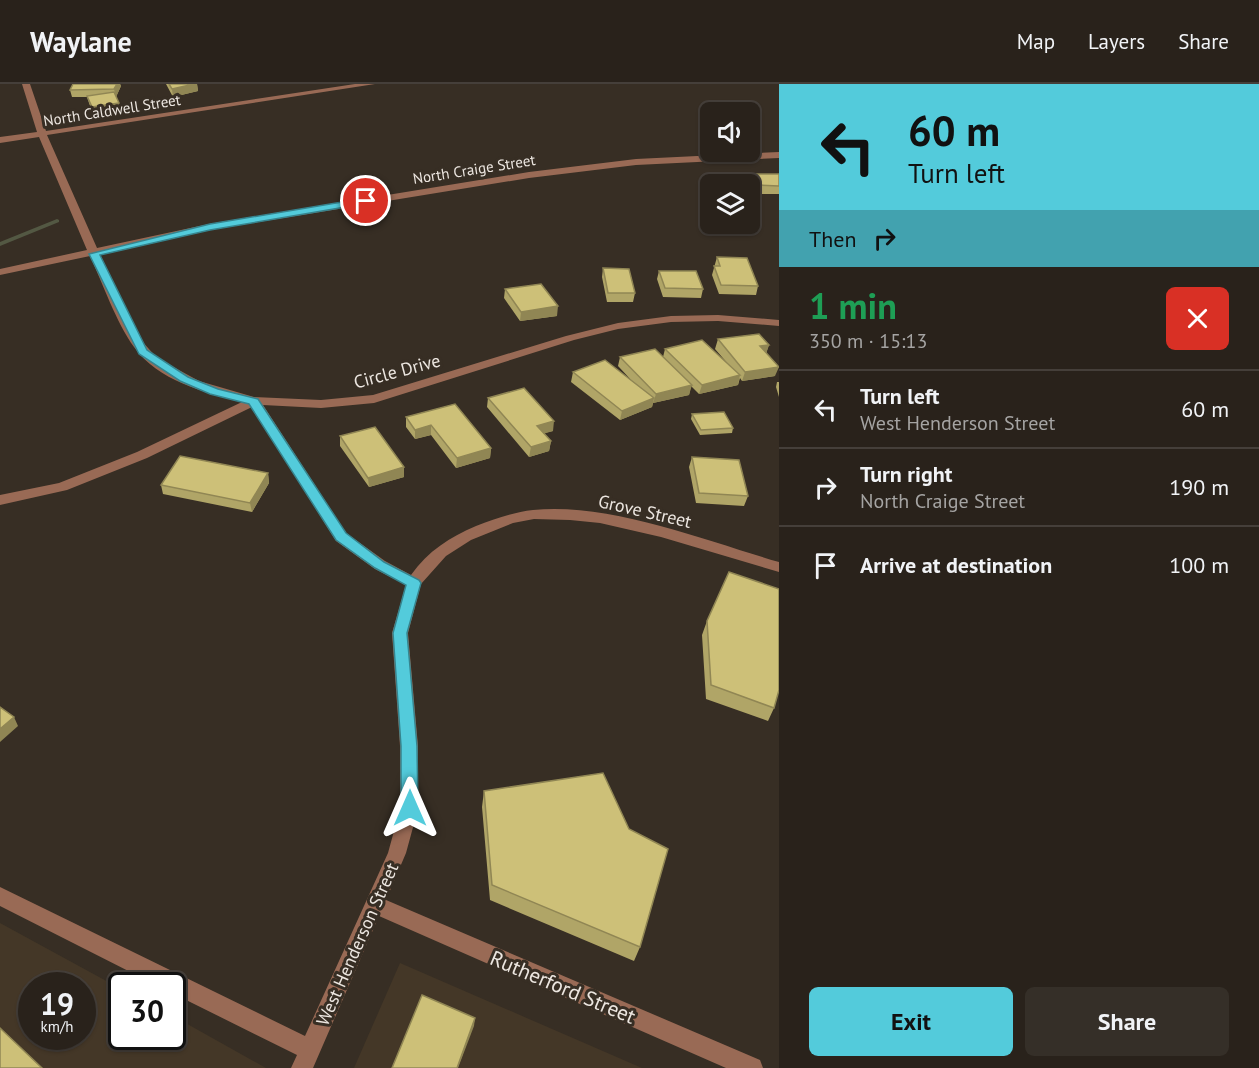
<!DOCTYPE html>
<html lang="en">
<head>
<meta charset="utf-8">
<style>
  :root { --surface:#29221b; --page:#352f28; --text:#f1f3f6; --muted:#a5a4a3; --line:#453f3a; --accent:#53cbdb }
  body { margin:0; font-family:"PT Sans",sans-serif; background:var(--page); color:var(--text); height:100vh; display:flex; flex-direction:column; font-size:22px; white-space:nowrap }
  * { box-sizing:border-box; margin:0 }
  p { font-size:20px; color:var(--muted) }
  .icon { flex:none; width:33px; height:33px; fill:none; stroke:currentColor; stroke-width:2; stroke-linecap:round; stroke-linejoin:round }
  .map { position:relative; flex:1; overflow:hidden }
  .drawer { display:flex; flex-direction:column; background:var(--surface); width:480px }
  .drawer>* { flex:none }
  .guide { background:#53cbdb; color:#111; overflow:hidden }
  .buttons { position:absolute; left:700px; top:18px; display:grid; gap:12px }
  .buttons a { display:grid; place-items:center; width:60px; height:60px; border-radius:9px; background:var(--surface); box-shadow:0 2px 4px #0004,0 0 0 2px var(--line); font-size:30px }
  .speed { position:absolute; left:18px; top:888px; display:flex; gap:12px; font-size:30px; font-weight:700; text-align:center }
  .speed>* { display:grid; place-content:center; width:78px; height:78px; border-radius:50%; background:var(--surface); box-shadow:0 2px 4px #0004,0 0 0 2px var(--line); line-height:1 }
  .speed small { font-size:15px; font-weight:400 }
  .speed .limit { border:3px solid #111; border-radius:9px; background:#fff; color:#111 }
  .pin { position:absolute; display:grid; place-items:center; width:51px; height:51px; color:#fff; margin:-26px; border:3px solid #fff; border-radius:50%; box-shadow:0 2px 6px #0007 }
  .me { position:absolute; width:66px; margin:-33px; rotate:0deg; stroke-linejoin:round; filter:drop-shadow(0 0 4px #0008) }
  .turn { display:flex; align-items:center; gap:21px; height:126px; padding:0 30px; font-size:27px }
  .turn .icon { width:78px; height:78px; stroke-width:2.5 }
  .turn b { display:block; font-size:42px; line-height:51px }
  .then { display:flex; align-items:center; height:57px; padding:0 30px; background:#0003; gap:12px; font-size:22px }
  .round { display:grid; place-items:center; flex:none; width:63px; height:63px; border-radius:9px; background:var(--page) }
  .summary { display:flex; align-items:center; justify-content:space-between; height:102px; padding:0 30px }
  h1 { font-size:36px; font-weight:800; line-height:45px; color:#1e9e55 }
  .action { display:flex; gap:12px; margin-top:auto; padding:12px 30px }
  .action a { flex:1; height:69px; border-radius:9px; background:var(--accent); color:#111; font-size:24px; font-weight:800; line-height:69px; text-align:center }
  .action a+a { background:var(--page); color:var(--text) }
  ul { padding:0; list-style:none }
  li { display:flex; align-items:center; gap:18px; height:78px; padding:0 30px; border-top:2px solid var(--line) }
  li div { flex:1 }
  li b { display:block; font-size:22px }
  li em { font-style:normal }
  header { display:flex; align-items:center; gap:36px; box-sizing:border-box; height:84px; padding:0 30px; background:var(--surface); border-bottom:2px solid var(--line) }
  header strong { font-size:28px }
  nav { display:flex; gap:33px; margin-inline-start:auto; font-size:21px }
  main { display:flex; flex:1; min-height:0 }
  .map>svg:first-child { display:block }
  .built { fill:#443727; fill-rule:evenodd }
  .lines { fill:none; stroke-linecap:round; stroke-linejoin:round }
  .stream { fill:#535843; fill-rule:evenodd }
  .minor { fill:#996a55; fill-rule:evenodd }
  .wall { fill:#b0a567 }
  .shaded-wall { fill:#908654 }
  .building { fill:#cdc078; stroke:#908654; stroke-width:1.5 }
  .route { fill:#53cbdb; stroke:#36848e; stroke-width:1.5 }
  .labels { text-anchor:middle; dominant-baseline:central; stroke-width:6; stroke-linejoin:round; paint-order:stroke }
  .far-street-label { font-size:15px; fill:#ece6e0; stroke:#372e24 }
  .street-label { font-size:18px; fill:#ece6e0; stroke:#372e24 }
  .near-street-label { font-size:21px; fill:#ece6e0; stroke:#372e24 }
</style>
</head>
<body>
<header>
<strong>Waylane</strong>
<nav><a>Map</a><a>Layers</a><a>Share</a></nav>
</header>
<main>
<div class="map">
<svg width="779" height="984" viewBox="0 0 779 984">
  <rect width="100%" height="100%" fill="#372e24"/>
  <!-- built -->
  <path class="built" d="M0,839L121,905L122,952H172L173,932L266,984H0ZM32,902H82V952H32Z
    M400,879L642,984H354Z"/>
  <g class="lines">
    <!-- stream -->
    <path class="stream" d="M57,135L59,136V138L0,162V158Z"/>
    <!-- minor -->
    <path class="minor" d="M22,0H30L46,47L355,0H375L47,51L97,164L209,140L529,88L636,75L779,68V74L636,81L529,94L209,146L99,170L140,255L157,274L199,297L254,313L321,316L373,311L566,252L618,239L671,232L718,231L779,236V242L718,237L671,238L618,245L574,256L374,319L321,324L263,321L346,449L385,477L411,491C428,467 450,453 476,442C495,435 514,428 533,426C609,418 707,457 779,478V488L661,453L600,439L570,436L534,435L513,439L471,456L446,472L421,500L408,549L418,662V725L406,769L386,816L760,976L763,984H726L379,832L313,984H291L297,971L172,909V902H158L0,822V803L305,952L388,769L400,725V662L392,549L406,501L375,485L336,457L252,323L147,374L67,406L0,421V411L59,399L137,368L242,318C204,308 158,297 134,263C116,238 103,200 90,172L0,191V185L87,166L39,53L0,59V53L37,48Z"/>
  </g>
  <!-- wall -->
  <path class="wall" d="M73,0H120L121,2L116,13L120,27L93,31L87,13H72L70,6Z
    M166,0H197L198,7L173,13Z
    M735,90H779V110H750V100H734L733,98Z
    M717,173L758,202L756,211L719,210L712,191Z
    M603,184L635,209L633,218H607L602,193Z
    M659,187L703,205L701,214L663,213L657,195Z
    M505,205L557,232L520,237L504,214Z
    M718,255L769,261L766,269L775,292L742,297L740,294L738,301L699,310L691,302L689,311L653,319L652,323L620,336L571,298L573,288L633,298L618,282L620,273H663L665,265L728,280L715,265Z
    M777,298H779V313L776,303Z
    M488,314L553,347L544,349L551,357L549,367L529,373L487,323Z
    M455,320L491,364L490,374L456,384L431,351L415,355L406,343V333Z
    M692,330L733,344L732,349L700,351L691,335Z
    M340,352L404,393L369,403L340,362Z
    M692,373L748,412L744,422L696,419L689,383Z
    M268,389L269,399L252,428L163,410L161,401Z
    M707,537L774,624L768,637L706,615L702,551Z
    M484,707L640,863L634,877L490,816L482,723Z"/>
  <!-- shaded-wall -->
  <path class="shaded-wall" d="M117,0H120L121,2L116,13L114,5Z
    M194,0H197L198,7L173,13L172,5Z
    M119,19L120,27L93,31L92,23Z
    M558,222L557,232L520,237L521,228Z
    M769,261L766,270L760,262Z
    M779,283L775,292L742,297L745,288Z
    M740,291L738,301L699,310L702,301Z
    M692,301L689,311L653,319L656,310Z
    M654,314L652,323L620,336L622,327Z
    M554,337L553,347L536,352L537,342Z
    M431,341V351L415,355V346Z
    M551,357L549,367L529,373L531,363Z
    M491,364L490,374L456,384L457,374Z
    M404,383V393L369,403L368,394Z
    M268,389L269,399L252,428L250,419Z
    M14,633L18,642L0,658V645Z
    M475,934L474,942L458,984H457Z"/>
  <!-- building -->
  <path class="building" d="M73,0H117L114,5L70,6Z
    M169,0H194L172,5Z
    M114,8L119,19L92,23L87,12Z
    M735,90H779V102L740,100Z
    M717,173L747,174L758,202L721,201L714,182H720Z
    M603,184L629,185L635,209H608Z
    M659,187H696L703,205L665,204Z
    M541,200L558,222L521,228L505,205Z
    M759,250L769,261L760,262L779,283L745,288L718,255Z
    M702,256L740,291L702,301L665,265Z
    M655,265L692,301L656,310L620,273Z
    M605,276L654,314L622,327L573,288Z
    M524,304L554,337L537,342L551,357L531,363L488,314Z
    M455,320L491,364L457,374L431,341L415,346L406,333Z
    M724,328L733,344L701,346L692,330Z
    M375,343L404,383L368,394L340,352Z
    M180,372L268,389L250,419L161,401Z
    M692,373L739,376L748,412L699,409Z
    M729,488L779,505V606L774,624L711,601L707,537Z
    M0,623L14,633L0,645Z
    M603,689L629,745L668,765L640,863L492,801L484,707Z
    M422,911L475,934L457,984H392Z
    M0,944L42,984H0Z"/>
  <!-- route -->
  <path class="route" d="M366,114L369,115V119L210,146L100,171L147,266L188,293L218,305L258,315L346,449L384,478L419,496L421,499L407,549L417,662L418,724L415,730L410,732L404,730L401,724V662L393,549L406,501L375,484L336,456L249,320L210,310L180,297L139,270L89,170L210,140Z"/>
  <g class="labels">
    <!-- far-street labels -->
    <g class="far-street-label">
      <text transform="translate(112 26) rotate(-9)">North Caldwell Street</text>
      <text transform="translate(474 85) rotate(-9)">North Craige Street</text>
    </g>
    <!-- street labels -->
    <g class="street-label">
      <text transform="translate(397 287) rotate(-15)">Circle Drive</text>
      <text transform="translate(645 427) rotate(13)">Grove Street</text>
      <text transform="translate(357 860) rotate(-66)">West Henderson Street</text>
    </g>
    <!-- near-street labels -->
    <g class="near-street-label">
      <text transform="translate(563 903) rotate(23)">Rutherford Street</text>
    </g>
  </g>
</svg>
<div class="buttons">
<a><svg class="icon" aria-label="sound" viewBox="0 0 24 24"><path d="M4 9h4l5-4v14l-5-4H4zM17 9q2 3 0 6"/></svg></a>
<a><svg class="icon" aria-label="layers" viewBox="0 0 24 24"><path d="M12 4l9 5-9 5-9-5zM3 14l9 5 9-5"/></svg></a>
</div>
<div class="speed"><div>19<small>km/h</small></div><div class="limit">30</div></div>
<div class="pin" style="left:366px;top:117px;background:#d93025"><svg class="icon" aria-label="arrive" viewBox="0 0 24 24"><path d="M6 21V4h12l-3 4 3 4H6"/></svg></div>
<svg class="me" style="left:410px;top:724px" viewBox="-20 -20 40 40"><path d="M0-17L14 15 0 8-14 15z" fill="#53cbdb" stroke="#fff" stroke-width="4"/></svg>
</div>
<section class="drawer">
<div class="guide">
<div class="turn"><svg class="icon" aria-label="left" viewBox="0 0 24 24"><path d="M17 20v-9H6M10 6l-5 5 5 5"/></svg><div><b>60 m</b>Turn left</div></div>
<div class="then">Then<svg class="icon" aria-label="right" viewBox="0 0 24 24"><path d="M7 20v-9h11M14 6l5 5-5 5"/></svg></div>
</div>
<div class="summary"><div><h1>1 min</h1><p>350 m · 15:13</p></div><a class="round" style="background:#d93025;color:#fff"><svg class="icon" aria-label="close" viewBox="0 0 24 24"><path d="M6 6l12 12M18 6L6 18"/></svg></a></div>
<ul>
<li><svg class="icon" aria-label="left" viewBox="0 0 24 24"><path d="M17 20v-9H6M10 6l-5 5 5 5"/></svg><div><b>Turn left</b><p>West Henderson Street</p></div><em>60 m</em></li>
<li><svg class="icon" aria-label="right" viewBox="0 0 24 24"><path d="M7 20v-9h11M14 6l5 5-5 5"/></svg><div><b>Turn right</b><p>North Craige Street</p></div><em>190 m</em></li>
<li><svg class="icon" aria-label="arrive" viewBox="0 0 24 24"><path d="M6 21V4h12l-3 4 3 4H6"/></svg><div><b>Arrive at destination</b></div><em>100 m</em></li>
</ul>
<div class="action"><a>Exit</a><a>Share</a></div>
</section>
</main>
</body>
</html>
